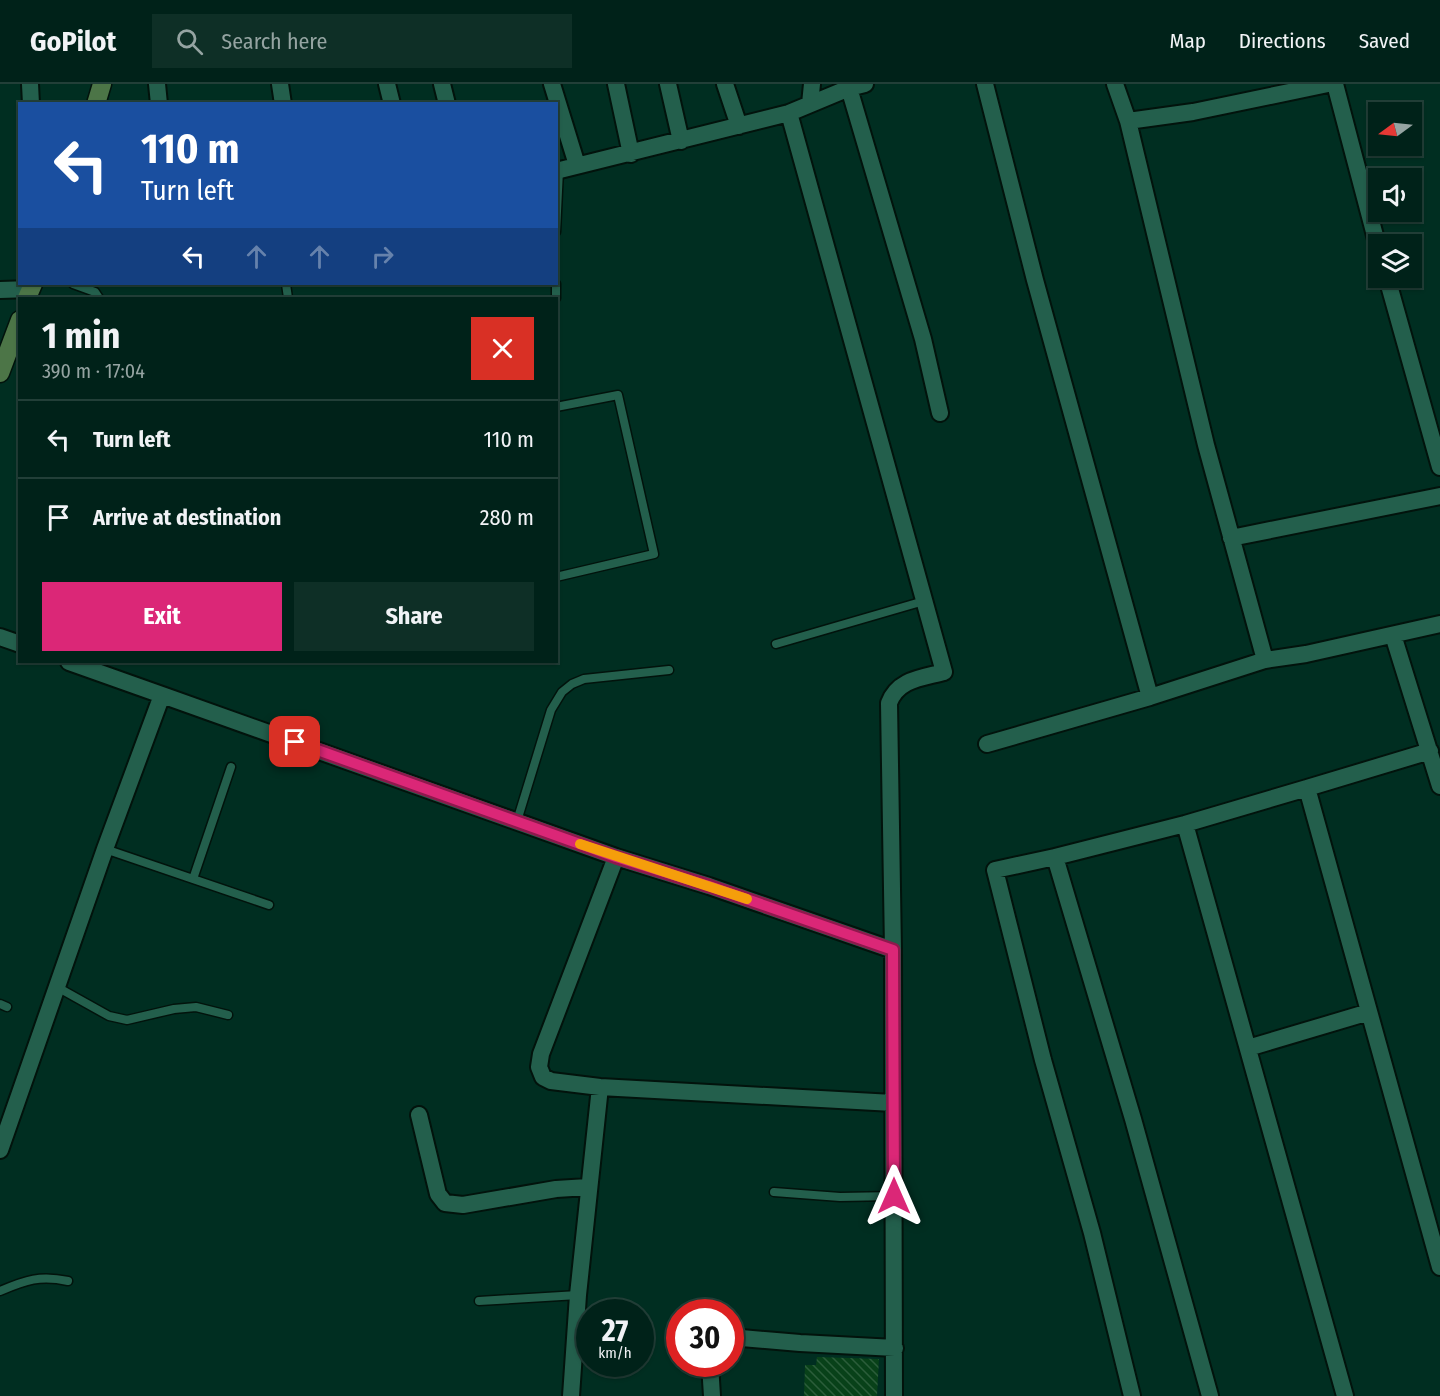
<!DOCTYPE html>
<html lang="en">
<head>
<meta charset="utf-8">
<style>
  :root { --surface:#002219; --page:#0e2f26; --text:#f1f3f6; --muted:#95a4a2; --line:#223f38; --accent:#db2777 }
  body { margin:0; font-family:"Fira Sans Condensed",sans-serif; background:var(--page); color:var(--text); height:100vh; display:flex; flex-direction:column; font-size:22px; white-space:nowrap }
  * { box-sizing:border-box; margin:0 }
  p { font-size:20px; color:var(--muted) }
  .icon { flex:none; width:33px; height:33px; fill:none; stroke:currentColor; stroke-width:2; stroke-linecap:round; stroke-linejoin:round }
  .map { position:relative; flex:1; overflow:hidden }
  .drawer { position:absolute; left:18px; top:213px; width:540px; height:366px; display:flex; flex-direction:column; background:var(--surface); border-radius:0px; box-shadow:0 2px 4px #0004,0 0 0 2px var(--line) }
  .drawer>* { flex:none }
  .top-card { position:absolute; left:18px; top:18px; width:540px; height:183px; border-radius:0px; box-shadow:0 2px 4px #0004,0 0 0 2px var(--line); background:#1a4fa0; color:#fff; overflow:hidden }
  .needle { width:39px; rotate:255deg }
  .controls { position:absolute; left:1368px; top:18px; display:grid; gap:12px }
  .controls a { display:grid; place-items:center; width:54px; height:54px; border-radius:0px; background:var(--surface); box-shadow:0 2px 4px #0004,0 0 0 2px var(--line); font-size:30px }
  .speed { position:absolute; left:576px; top:1215px; display:flex; gap:12px; font-size:30px; font-weight:700; text-align:center }
  .speed>* { display:grid; place-content:center; width:78px; height:78px; border-radius:50%; background:var(--surface); box-shadow:0 2px 4px #0004,0 0 0 2px var(--line); line-height:1 }
  .speed small { font-size:15px; font-weight:400 }
  .speed .limit { border:9px solid #d22; background:#fff; color:#111 }
  .pin { position:absolute; display:grid; place-items:center; width:51px; height:51px; color:#fff; margin:-26px; border-radius:12px; box-shadow:0 3px 9px #0006 }
  .me { position:absolute; width:66px; margin:-33px; rotate:0deg; stroke-linejoin:round; filter:drop-shadow(0 0 4px #0008) }
  .turn { display:flex; align-items:center; gap:21px; height:126px; padding:0 24px; font-size:27px }
  .turn .icon { width:78px; height:78px; stroke-width:2.5 }
  .turn b { display:block; font-size:42px; line-height:51px }
  .lanes { display:flex; align-items:center; height:57px; padding:0 24px; background:#0003; justify-content:center; gap:30px; direction:ltr }
  .lanes .off { opacity:.35 }
  .round { display:grid; place-items:center; flex:none; width:63px; height:63px; border-radius:0px; background:var(--page) }
  .summary { display:flex; align-items:center; justify-content:space-between; height:102px; padding:0 24px }
  h1 { font-size:36px; font-weight:700; line-height:45px }
  .cta { display:flex; gap:12px; margin-top:auto; padding:12px 24px }
  .cta a { flex:1; height:69px; border-radius:0px; background:var(--accent); color:#fff; font-size:24px; font-weight:700; line-height:69px; text-align:center }
  .cta a+a { background:var(--page); color:var(--text) }
  ul { padding:0; list-style:none }
  li { display:flex; align-items:center; gap:18px; height:78px; padding:0 24px; border-top:2px solid var(--line) }
  li div { flex:1 }
  li b { display:block; font-size:22px }
  li em { font-style:normal }
  header { display:flex; align-items:center; gap:36px; box-sizing:border-box; height:84px; padding:0 30px; background:var(--surface); border-bottom:2px solid var(--line) }
  header strong { font-size:28px }
  nav { display:flex; gap:33px; margin-inline-start:auto; font-size:21px }
  .search { width:420px; height:54px; background:var(--page); display:flex; align-items:center; gap:15px; box-sizing:border-box; padding:0 21px; border-radius:0px; color:var(--muted); font-size:22px }
  .map>svg:first-child { display:block }
  .building { fill:url(#building-back-hatch) }
  .lines { fill:none; stroke-linecap:round; stroke-linejoin:round }
  .lane-casing { stroke:#02130c; stroke-width:11 }
  .street-casing { stroke:#02130c; stroke-width:20 }
  .secondary-casing { stroke:#02130c; stroke-width:21 }
  .lane { stroke:#235f4c; stroke-width:8 }
  .street { stroke:#235f4c; stroke-width:16 }
  .secondary { stroke:#4c7547; stroke-width:18 }
  .route-casing { stroke:#8e194d; stroke-width:15 }
  .route { stroke:#db2777; stroke-width:10 }
  .slow { stroke:#f59e0b; stroke-width:10 }
</style>
</head>
<body>
<header>
<strong>GoPilot</strong>
<div class="search"><svg class="icon" aria-label="search" viewBox="0 0 24 24"><circle cx="10" cy="10" r="6"/><path d="M15 15l6 6"/></svg>Search here</div>
<nav><a>Map</a><a>Directions</a><a>Saved</a></nav>
</header>
<div class="map">
<svg width="1440" height="1312" viewBox="0 0 1440 1312">
  <defs>
    <pattern id="building-back-hatch" width="6" height="6" patternUnits="userSpaceOnUse" patternTransform="scale(1.5)"><rect width="6" height="6" fill="#084119"/><path d="M-1 5l2 2M0 0l6 6M5-1l2 2" fill="none" stroke="#2b5d3a"/></pattern>
  </defs>
  <rect width="100%" height="100%" fill="#002e21"/>
  <!-- building -->
  <path class="building" d="M817,1273L879,1275L877,1312H804L805,1281H816Z"/>
  <g class="lines">
    <!-- lane casing -->
    <g class="lane-casing">
      <path id="lane" d="M556,148L559,86
        M73,200L95,208L99,214
        M286,200L288,214
        M556,200V214
        M556,323L618,311L654,470L556,493
        M776,560L924,517
        M517,737L551,626L562,608L572,600L584,595L669,586
        M105,765L269,821
        M193,795L231,683
        M57,903L109,932L127,936L174,925L196,923L228,931
        M0,920L7,923
        M774,1108L840,1113L894,1112
        M0,1207C26,1196 40,1191 68,1197
        M479,1217L578,1211"/>
    </g>
    <!-- street casing -->
    <g class="street-casing">
      <path id="street" d="M30,0L31,20
        M157,0L159,20
        M280,0L283,20
        M387,0L392,20
        M442,0L447,20
        M552,0L577,81
        M616,0L631,70
        M668,0L681,57
        M725,0L739,42
        M985,0L1035,196L1150,613
        M1115,0L1128,37L1206,361L1265,576
        M1335,0L1378,163
        M849,4L923,255L940,329
        M810,20L812,0
        M789,29L944,588C922,594 898,595 889,619L893,866L894,1312
        M1128,37L1193,28L1328,0
        M556,87L789,29L849,4L865,0
        M1387,194L1440,383
        M0,206L31,205
        M1231,454L1440,412
        M1393,551L1440,702
        M0,553L20,560
        M162,611L616,773L709,802L893,866
        M987,660L1150,613L1265,576L1306,570L1440,540
        M1307,704L1430,667
        M1185,740L1345,1312
        M616,773L541,970L539,983L543,993L551,997L600,1003L893,1019
        M1055,773L1185,740L1307,704L1440,1183
        M1248,964L1369,928
        M419,1031L438,1110L445,1119L463,1121L556,1105L588,1103
        M0,1066L105,765L162,611L69,578
        M730,1253L800,1259L895,1264
        M710,1280L712,1312
        M571,1312L578,1211L600,1003
        M1132,1312L1092,1149L1043,976L995,786L1055,773L1133,1035L1210,1312"/>
    </g>
    <!-- secondary casing -->
    <g class="secondary-casing">
      <path id="secondary" d="M96,20L102,0
        M27,214L33,200
        M0,289L20,236"/>
    </g>
    <!-- lane -->
    <use href="#lane" class="lane"/>
    <!-- street -->
    <use href="#street" class="street"/>
    <!-- secondary -->
    <use href="#secondary" class="secondary"/>
  </g>
  <g class="lines">
    <!-- route casing -->
    <g class="route-casing">
      <path id="route" d="M295,658L616,773L709,802L893,866L894,1112"/>
    </g>
    <!-- route -->
    <use href="#route" class="route"/>
    <!-- slow -->
    <path class="slow" d="M580,760L747,815"/>
  </g>
</svg>
<div class="controls">
<a><svg class="needle" viewBox="-14 -14 28 28"><path d="M0-13l5 13h-10z" fill="#e53935"/><path d="M0 13l5-13h-10z" fill="#95a4a2"/></svg></a>
<a><svg class="icon" aria-label="sound" viewBox="0 0 24 24"><path d="M4 9h4l5-4v14l-5-4H4zM17 9q2 3 0 6"/></svg></a>
<a><svg class="icon" aria-label="layers" viewBox="0 0 24 24"><path d="M12 4l9 5-9 5-9-5zM3 14l9 5 9-5"/></svg></a>
</div>
<div class="speed"><div>27<small>km/h</small></div><div class="limit">30</div></div>
<div class="pin" style="left:295px;top:658px;background:#d93025"><svg class="icon" aria-label="arrive" viewBox="0 0 24 24"><path d="M6 21V4h12l-3 4 3 4H6"/></svg></div>
<svg class="me" style="left:894px;top:1112px" viewBox="-20 -20 40 40"><path d="M0-17L14 15 0 8-14 15z" fill="#db2777" stroke="#fff" stroke-width="4"/></svg>
<div class="top-card">
<div class="turn"><svg class="icon" aria-label="left" viewBox="0 0 24 24"><path d="M17 20v-9H6M10 6l-5 5 5 5"/></svg><div><b>110 m</b>Turn left</div></div>
<div class="lanes"><svg class="icon" aria-label="left" viewBox="0 0 24 24"><path d="M17 20v-9H6M10 6l-5 5 5 5"/></svg><svg class="icon off" aria-label="ahead" viewBox="0 0 24 24"><path d="M12 20V5M6 11l6-6 6 6"/></svg><svg class="icon off" aria-label="ahead" viewBox="0 0 24 24"><path d="M12 20V5M6 11l6-6 6 6"/></svg><svg class="icon off" aria-label="right" viewBox="0 0 24 24"><path d="M7 20v-9h11M14 6l5 5-5 5"/></svg></div>
</div>
<section class="drawer">
<div class="summary"><div><h1>1 min</h1><p>390 m · 17:04</p></div><a class="round" style="background:#d93025;color:#fff"><svg class="icon" aria-label="close" viewBox="0 0 24 24"><path d="M6 6l12 12M18 6L6 18"/></svg></a></div>
<ul>
<li><svg class="icon" aria-label="left" viewBox="0 0 24 24"><path d="M17 20v-9H6M10 6l-5 5 5 5"/></svg><div><b>Turn left</b></div><em>110 m</em></li>
<li><svg class="icon" aria-label="arrive" viewBox="0 0 24 24"><path d="M6 21V4h12l-3 4 3 4H6"/></svg><div><b>Arrive at destination</b></div><em>280 m</em></li>
</ul>
<div class="cta"><a>Exit</a><a>Share</a></div>
</section>
</div>
</body>
</html>
